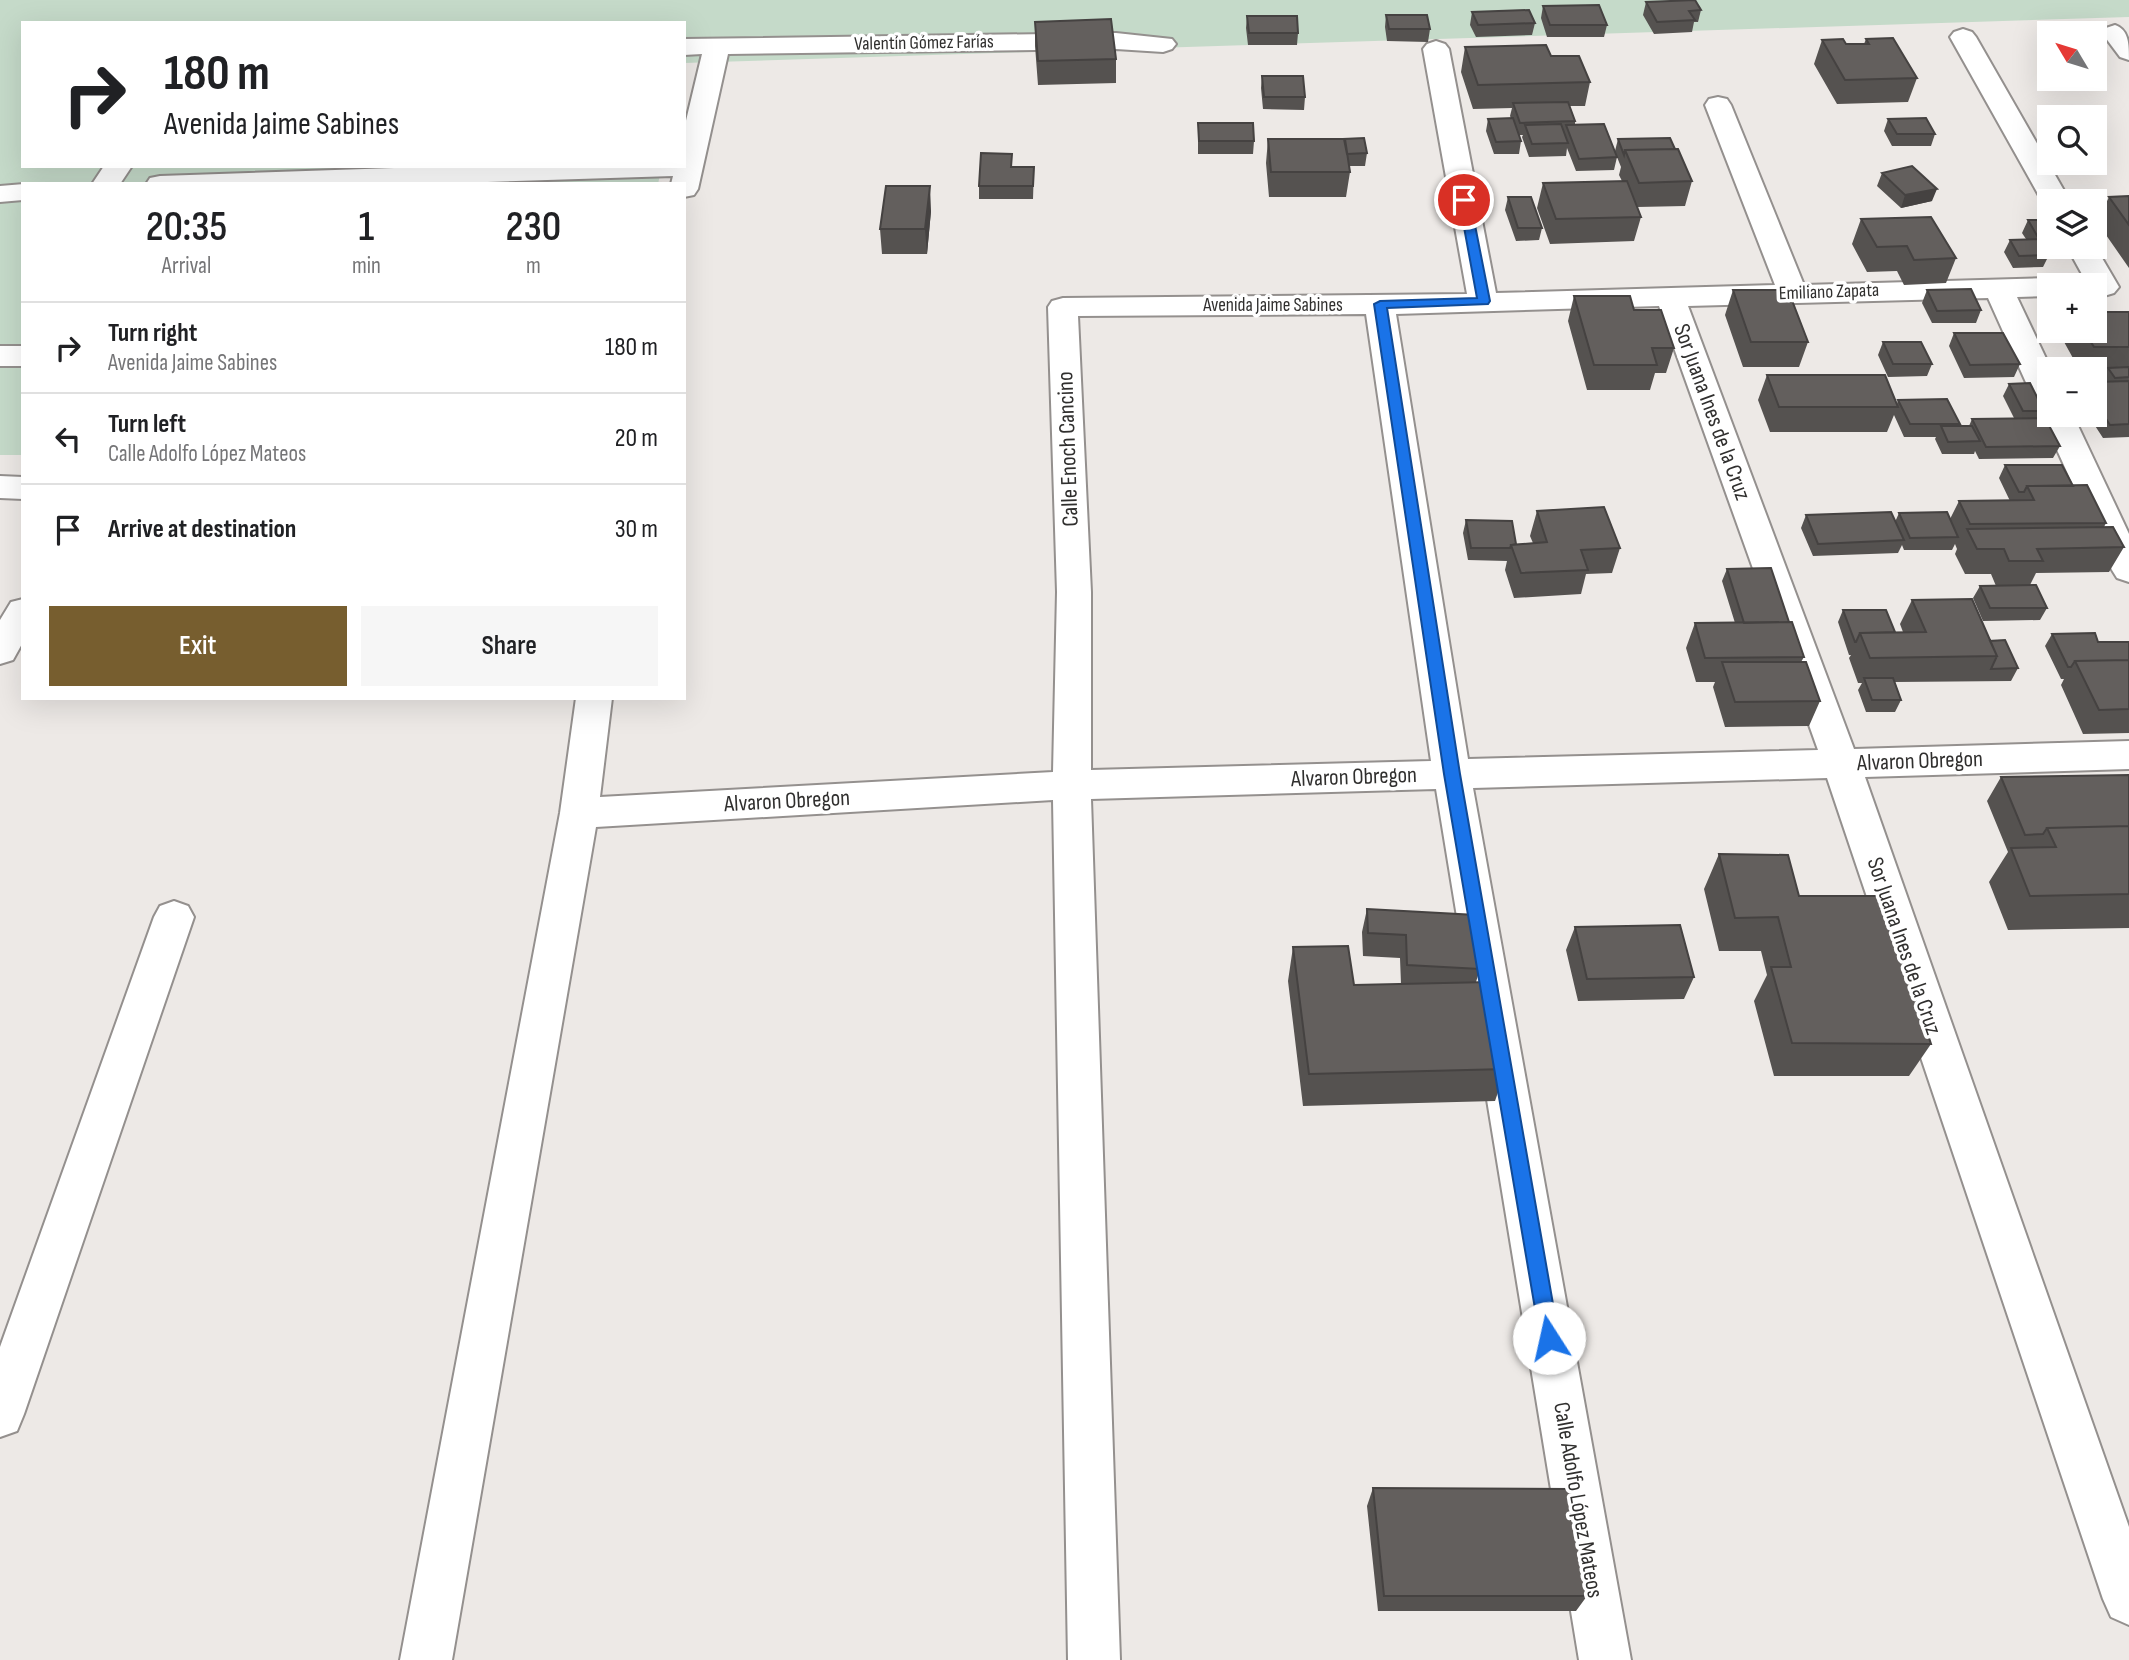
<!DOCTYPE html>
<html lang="en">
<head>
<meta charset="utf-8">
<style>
  :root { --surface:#fff; --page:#f6f6f6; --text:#202124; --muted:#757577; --line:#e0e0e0; --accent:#775e2f }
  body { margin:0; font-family:"Sofia Sans Condensed",sans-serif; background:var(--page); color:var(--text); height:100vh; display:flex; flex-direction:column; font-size:26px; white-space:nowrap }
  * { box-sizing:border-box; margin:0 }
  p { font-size:23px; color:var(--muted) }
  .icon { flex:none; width:38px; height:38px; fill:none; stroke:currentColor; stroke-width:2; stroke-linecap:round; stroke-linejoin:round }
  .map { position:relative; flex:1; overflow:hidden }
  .panel { position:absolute; left:21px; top:182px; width:665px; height:518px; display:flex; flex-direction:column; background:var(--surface); border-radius:0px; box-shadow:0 7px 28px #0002 }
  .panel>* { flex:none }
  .guide { position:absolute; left:21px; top:21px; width:665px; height:147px; border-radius:0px; box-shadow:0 7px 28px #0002; background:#fff; color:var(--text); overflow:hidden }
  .needle { width:46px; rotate:308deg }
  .fabs { position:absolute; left:2037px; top:21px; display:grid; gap:14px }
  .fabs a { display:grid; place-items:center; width:70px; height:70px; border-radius:0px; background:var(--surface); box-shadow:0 7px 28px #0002; font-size:35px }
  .pin { position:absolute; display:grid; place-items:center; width:60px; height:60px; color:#fff; margin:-30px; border:4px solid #fff; border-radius:50%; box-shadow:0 2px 7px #0007 }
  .me { position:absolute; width:77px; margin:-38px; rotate:350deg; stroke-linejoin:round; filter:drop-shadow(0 0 5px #0008) }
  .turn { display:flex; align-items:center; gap:24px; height:147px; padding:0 28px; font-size:32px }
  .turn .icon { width:91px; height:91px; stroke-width:2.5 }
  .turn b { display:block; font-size:49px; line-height:60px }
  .eta { display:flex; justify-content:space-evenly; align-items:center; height:119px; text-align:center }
  .eta b { font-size:42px; font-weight:600; line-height:49px }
  .cta { display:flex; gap:14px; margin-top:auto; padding:14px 28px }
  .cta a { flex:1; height:80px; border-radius:0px; background:var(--accent); color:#fff; font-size:28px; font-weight:600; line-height:80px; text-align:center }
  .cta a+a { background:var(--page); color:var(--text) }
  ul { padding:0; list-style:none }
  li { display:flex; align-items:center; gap:21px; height:91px; padding:0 28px; border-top:2px solid var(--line) }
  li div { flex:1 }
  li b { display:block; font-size:26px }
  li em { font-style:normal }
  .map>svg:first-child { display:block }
  .green { fill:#c5dac9 }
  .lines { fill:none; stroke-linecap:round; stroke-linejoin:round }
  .street-casing { stroke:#94908e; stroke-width:4 }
  .street { fill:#fff; fill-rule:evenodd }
  .wall { fill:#555250 }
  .shaded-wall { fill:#454241 }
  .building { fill:#635f5d; stroke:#454241; stroke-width:2 }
  .route { fill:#1a73e8; stroke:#114b97; stroke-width:2 }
  .labels { text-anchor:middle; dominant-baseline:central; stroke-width:7; stroke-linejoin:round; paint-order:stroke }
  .far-street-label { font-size:19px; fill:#302f2e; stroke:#fff }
  .street-label { font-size:23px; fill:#302f2e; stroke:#fff }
</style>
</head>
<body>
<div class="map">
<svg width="2129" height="1660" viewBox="0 0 2129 1660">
  <rect width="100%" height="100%" fill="#ede9e6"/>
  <!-- green -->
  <path class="green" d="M0,0H2129V17L684,63V23H23V166H662L658,184H23V455H0Z"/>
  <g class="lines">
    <!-- street casing -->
    <g class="street-casing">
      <path id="street" d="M2115,25C2129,30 2129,44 2129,60L2120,57L2102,33L2106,28Z
        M1963,29L1972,32L1976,37L2070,201H2049V208L2042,201L1950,37L1954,32Z
        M1116,33L1172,39L1176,44L1172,49L1163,52L1116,49L728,54L698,189L694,195L684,197V184H671L673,176L427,184H146L150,178L160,176L453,166H684V129L702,54L684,55V39Z
        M1436,41L1445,44L1449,49L1496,293L1775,285L1705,105L1709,99L1718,97L1727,99L1731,105L1804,285L2049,278L2059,281L2063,285H2049V296L2017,297L2051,369L2049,415H2073L2129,534V582L2117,578L2112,570L2041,415L2047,407L2038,405L2033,398L1988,298L1688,306L1854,749L2129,741V769L1865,777L2129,1527V1625L2111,1617L2103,1599L1827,778L1473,788L1631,1660H1579L1436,789L1091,799L1120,1660H1068L1053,800L596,827L452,1660H400L560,813L576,698H612L600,797L1053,772L1057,592L1048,307L1052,301L1063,298L1467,294L1423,49L1427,44ZM1659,306L1818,750L1468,759L1396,314ZM1366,314L1431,761L1091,770V592L1078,316Z
        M104,166H132L120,184H92Z
        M24,184L23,200L0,202V186Z
        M2095,246L2119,287L2114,293L2104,296L2095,294V285H2088L2067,247Z
        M0,346H23V366H0Z
        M0,476L23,477V499L0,498Z
        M23,599V642L13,660L0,664V620L11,602Z
        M174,901L188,906L194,917L24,1414L17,1431L0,1437V1347L154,917L160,906Z"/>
    </g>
    <!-- street -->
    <use href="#street" class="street"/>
  </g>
  <!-- wall -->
  <path class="wall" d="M1646,2L1701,10L1698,22H1694L1692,32L1654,34L1643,15Z
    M1543,6L1607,25L1604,37H1547L1541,18Z
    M1472,12L1535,23L1532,35L1476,37L1470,25Z
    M1386,15L1430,29L1428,42L1387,41L1385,27Z
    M1247,16L1298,33L1297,45H1248L1246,28Z
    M1035,22L1116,59V83L1038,85L1035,46Z
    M1866,39L1917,78L1908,102L1837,104L1814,64L1822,40L1846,44H1864Z
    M1465,47L1551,56L1590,82L1585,106H1570L1575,121V125L1615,151L1618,139L1675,149L1692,181L1685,206L1637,207L1641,217L1634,241L1550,244L1537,208L1543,183L1622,181L1619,175L1621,167L1617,157L1614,170L1576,171L1567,148L1566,156L1529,157L1522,137L1523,135H1519L1521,141L1519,154H1494L1486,131L1488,119L1511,118L1510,116L1512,108L1473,109L1461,72Z
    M1262,76L1305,97L1304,110L1263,109L1261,88Z
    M1888,119L1935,134L1931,146H1892L1884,131Z
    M1198,123L1254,141L1253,154H1198Z
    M1268,139L1367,153L1365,166H1349L1350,172L1346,197H1269L1266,163Z
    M1012,167H1034L1033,199H979V186Z
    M1882,173L1932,201L1901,208L1877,186Z
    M2129,196V268L2097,222L2109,197Z
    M1508,197L1542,228L1539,240L1516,241L1505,210Z
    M931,211L927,254H882L880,229Z
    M1861,219L1956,258L1946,283L1904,285L1897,271L1867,272L1852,244Z
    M2028,220H2049V247H2071L2068,253H2048L2049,255L2043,267L2013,268L2004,252L2010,240L2026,239L2022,233Z
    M1733,290L1808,342L1799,367H1743L1725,315Z
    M1927,290L1981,310L1976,323H1932L1922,303Z
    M1574,296L1634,310L1674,348L1666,373H1655L1650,390H1587L1568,321Z
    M2100,312H2129V437L2103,438L2088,415H2095V382L2102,381L2106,372H2095V369H2079L2058,331H2095Z
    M1954,333L2020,364L2014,377L1964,378L1949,346Z
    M1883,342L1932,364L1927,376L1888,377L1878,355Z
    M1767,375L1897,404L1898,400L1960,424L1959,426H1969L1972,419L2014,418L2003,396L2009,384L2044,411L2041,418L2060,446L2053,458L1979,459L1975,451L1974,454H1942L1935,439L1936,437H1904L1894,415L1887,432H1770L1758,400Z
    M2005,465L2073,486L2106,523L2104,527L2124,547L2109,572L2036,573L2030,585L2047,608L2040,620L1983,621L1973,598L1980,586H1996L1991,574H1965L1955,554L1957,549L1955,544L1952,550H1904L1902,545L1898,553L1813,556L1801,528L1806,515L1895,522L1899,513L1950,519L1959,501H2010L1999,478Z
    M1537,511L1620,548L1612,573L1586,574L1581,594L1514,598L1505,570L1507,561L1468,560L1463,533L1466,520L1516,544L1533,543L1530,536Z
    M1727,569L1789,622L1804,657L1801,662L1820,701L1809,726L1725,727L1713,687L1715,682H1696L1686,648L1695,623H1735L1722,581Z
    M1912,600L1990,641L2018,668L2011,681L1895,682L1901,700L1895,712H1866L1858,690L1862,683H1858L1849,658L1851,655H1849L1838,622L1843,610L1895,632H1903L1900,624Z
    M2052,634L2098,642H2129V733L2083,734L2061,685L2064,679H2061L2045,646Z
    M2129,775V928L2008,930L1989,882L2008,852L1987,801L2001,777Z
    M1719,854L1799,896L1931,1044L1909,1076H1774L1754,1001L1767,975L1761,951H1719L1704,889Z
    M1367,909L1480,969L1476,982L1506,1069L1495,1101L1303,1106L1288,981L1293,947L1354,985L1401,984L1400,958L1363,956L1362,932Z
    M1575,927L1694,977L1684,999L1578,1001L1566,950Z
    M1373,1488L1587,1596L1576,1611H1378L1367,1506Z"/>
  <!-- shaded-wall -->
  <path class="shaded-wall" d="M930,186L931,211L927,254L925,229Z
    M1937,189L1932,201L1901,208L1905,195Z"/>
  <!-- building -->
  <path class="building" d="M1695,0L1701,10L1689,11L1695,20L1657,22L1646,2Z
    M1599,5L1607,25H1550L1543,6Z
    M1529,10L1535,23L1478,25L1472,12Z
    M1386,15H1427L1430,29H1389Z
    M1247,16H1297L1298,33H1249Z
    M1111,19L1116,59L1038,61L1035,22Z
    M1893,38L1917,78L1845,80L1822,40L1843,39L1846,44H1869L1866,39Z
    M1546,45L1551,56H1579L1590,82L1478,85L1465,47Z
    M1262,76H1303L1305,97H1264Z
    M1568,102L1575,121L1520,123L1513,103Z
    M1513,118L1521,141L1496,142L1488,119Z
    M1926,118L1935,134H1897L1888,119Z
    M1198,123H1253L1254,141H1199Z
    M1561,124L1568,143L1532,144L1525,125Z
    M1604,124L1617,157L1579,159L1566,125Z
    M1364,138L1367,153L1347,154L1344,139Z
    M1670,138L1675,149L1625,150L1624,155L1618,139Z
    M1268,139H1345L1350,172H1271Z
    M1678,149L1692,181L1639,183L1625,150Z
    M981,153L1012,154L1011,167H1034L1033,186H979Z
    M1912,166L1937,189L1905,195L1882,173Z
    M1627,181L1641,217L1556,219L1543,183Z
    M886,186H930L925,229H880Z
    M2129,196V225L2109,197Z
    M1508,197H1531L1542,228H1518Z
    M1931,217L1956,258L1914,260L1907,246L1877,247L1861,219Z
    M2028,220H2049V241H2040L2049,255L2019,256L2010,240L2039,239Z
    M1971,289L1981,310L1937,311L1927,290Z
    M1733,290H1788L1808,342H1751Z
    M1574,296H1630L1634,310H1661L1674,348H1652L1657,365H1594Z
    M2095,303L2100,312H2129V347H2094L2084,331H2095Z
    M1954,333H2003L2020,364L1970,365Z
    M1883,342H1921L1932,364H1893Z
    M2129,367V377L2115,378L2108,368Z
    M1767,375H1885L1898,407H1779Z
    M2129,381V424L2110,425L2095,402V382Z
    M2030,383L2044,411H2023L2009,384Z
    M1947,399L1960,424H1910L1898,400Z
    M2045,418L2060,446L1986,447L1972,419Z
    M1941,426H1972L1980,441L1948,442Z
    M2005,465H2062L2073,486H2027L2024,492H2019Z
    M2087,485L2106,523L1970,524L1959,501L2034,500L2027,486Z
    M1604,507L1620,548L1581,550L1588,570L1521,573L1511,545L1547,542L1537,511Z
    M1891,512L1904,540L1818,544L1806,515Z
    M1947,512L1958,537L1910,538L1899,513Z
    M1466,520L1512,521L1516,544L1511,545L1510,548H1471Z
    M2113,527L2124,547L2037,549L2043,561H2009L2004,549H1977L1967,529Z
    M1771,568L1789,622L1744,623L1727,569Z
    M2036,585L2047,608H1990L1980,586Z
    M1972,599L1997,656L1870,658L1860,633L1926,632L1912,600Z
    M1843,610H1886L1895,632L1860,633L1856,642H1855Z
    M1792,622L1804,657L1705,658L1695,623Z
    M2095,633L2098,642H2129V660L2075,661L2071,667H2068L2052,634Z
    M2005,640L2018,668L1991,669L1997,656L1990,641Z
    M2129,660V709L2099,710L2075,661Z
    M1722,662H1806L1820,701L1735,702Z
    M1864,678H1893L1901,700H1872Z
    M2129,775V826L2047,828L2043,834L2025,835L2001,777Z
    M2129,826V894L2030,896L2011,848L2056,847L2047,828Z
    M1719,854L1788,855L1799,896H1883L1931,1044L1792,1043L1771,967H1791L1778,917L1735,918Z
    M1367,909L1476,915L1480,969L1407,965L1406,935L1368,933Z
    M1680,925L1694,977L1587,979L1575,927Z
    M1348,946L1354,985L1489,982L1506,1069L1309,1074L1293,947Z
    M1373,1488L1570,1489L1587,1596H1384Z"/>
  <!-- route -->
  <path class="route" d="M1464,197L1470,200L1490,301L1488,304L1387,308L1460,774L1559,1338L1556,1344L1549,1347L1543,1344L1540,1338L1444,774L1374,304L1380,301L1477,298L1459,200Z"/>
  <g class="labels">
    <!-- far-street labels -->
    <g class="far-street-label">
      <text transform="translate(924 43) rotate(-1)">Valentín Gómez Farías</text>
      <text transform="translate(1829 292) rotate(-2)">Emiliano Zapata</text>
      <text x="1273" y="305">Avenida Jaime Sabines</text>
    </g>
    <!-- street labels -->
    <g class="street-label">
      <text transform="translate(1712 412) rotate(70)">Sor Juana Ines de la Cruz</text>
      <text transform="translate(1068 449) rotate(-92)">Calle Enoch Cancino</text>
      <text transform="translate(1920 761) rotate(-2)">Alvaron Obregon</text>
      <text transform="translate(1354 777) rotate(-2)">Alvaron Obregon</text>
      <text transform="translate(787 801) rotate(-3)">Alvaron Obregon</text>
      <text transform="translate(1904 946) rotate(71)">Sor Juana Ines de la Cruz</text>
      <text transform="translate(1578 1500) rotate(80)">Calle Adolfo López Mateos</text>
    </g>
  </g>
</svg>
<div class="fabs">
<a><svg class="needle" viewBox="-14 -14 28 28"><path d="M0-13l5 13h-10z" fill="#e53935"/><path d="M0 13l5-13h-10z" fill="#757577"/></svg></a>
<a><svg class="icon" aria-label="search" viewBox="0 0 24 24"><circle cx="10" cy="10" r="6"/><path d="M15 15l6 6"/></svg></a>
<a><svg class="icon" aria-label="layers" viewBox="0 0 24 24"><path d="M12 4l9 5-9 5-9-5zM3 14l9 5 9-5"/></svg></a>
<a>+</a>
<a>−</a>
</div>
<div class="pin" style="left:1464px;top:200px;background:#d93025"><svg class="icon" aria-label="arrive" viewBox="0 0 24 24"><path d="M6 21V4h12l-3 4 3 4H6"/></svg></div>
<svg class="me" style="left:1549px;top:1338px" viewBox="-20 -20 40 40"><circle r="19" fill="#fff"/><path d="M0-13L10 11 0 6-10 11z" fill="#1a73e8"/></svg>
<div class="guide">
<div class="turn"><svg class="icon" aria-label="right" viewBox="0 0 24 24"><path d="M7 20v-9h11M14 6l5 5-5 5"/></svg><div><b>180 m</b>Avenida Jaime Sabines</div></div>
</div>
<section class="panel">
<div class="eta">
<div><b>20:35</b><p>Arrival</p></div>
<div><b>1</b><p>min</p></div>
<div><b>230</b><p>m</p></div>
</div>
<ul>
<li><svg class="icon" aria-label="right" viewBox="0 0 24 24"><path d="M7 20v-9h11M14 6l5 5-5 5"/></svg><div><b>Turn right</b><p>Avenida Jaime Sabines</p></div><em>180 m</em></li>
<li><svg class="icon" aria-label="left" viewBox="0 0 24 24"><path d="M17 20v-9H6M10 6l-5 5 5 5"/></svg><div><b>Turn left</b><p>Calle Adolfo López Mateos</p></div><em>20 m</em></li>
<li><svg class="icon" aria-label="arrive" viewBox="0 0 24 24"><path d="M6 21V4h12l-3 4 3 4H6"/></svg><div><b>Arrive at destination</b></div><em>30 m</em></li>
</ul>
<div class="cta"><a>Exit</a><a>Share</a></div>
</section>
</div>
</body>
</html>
